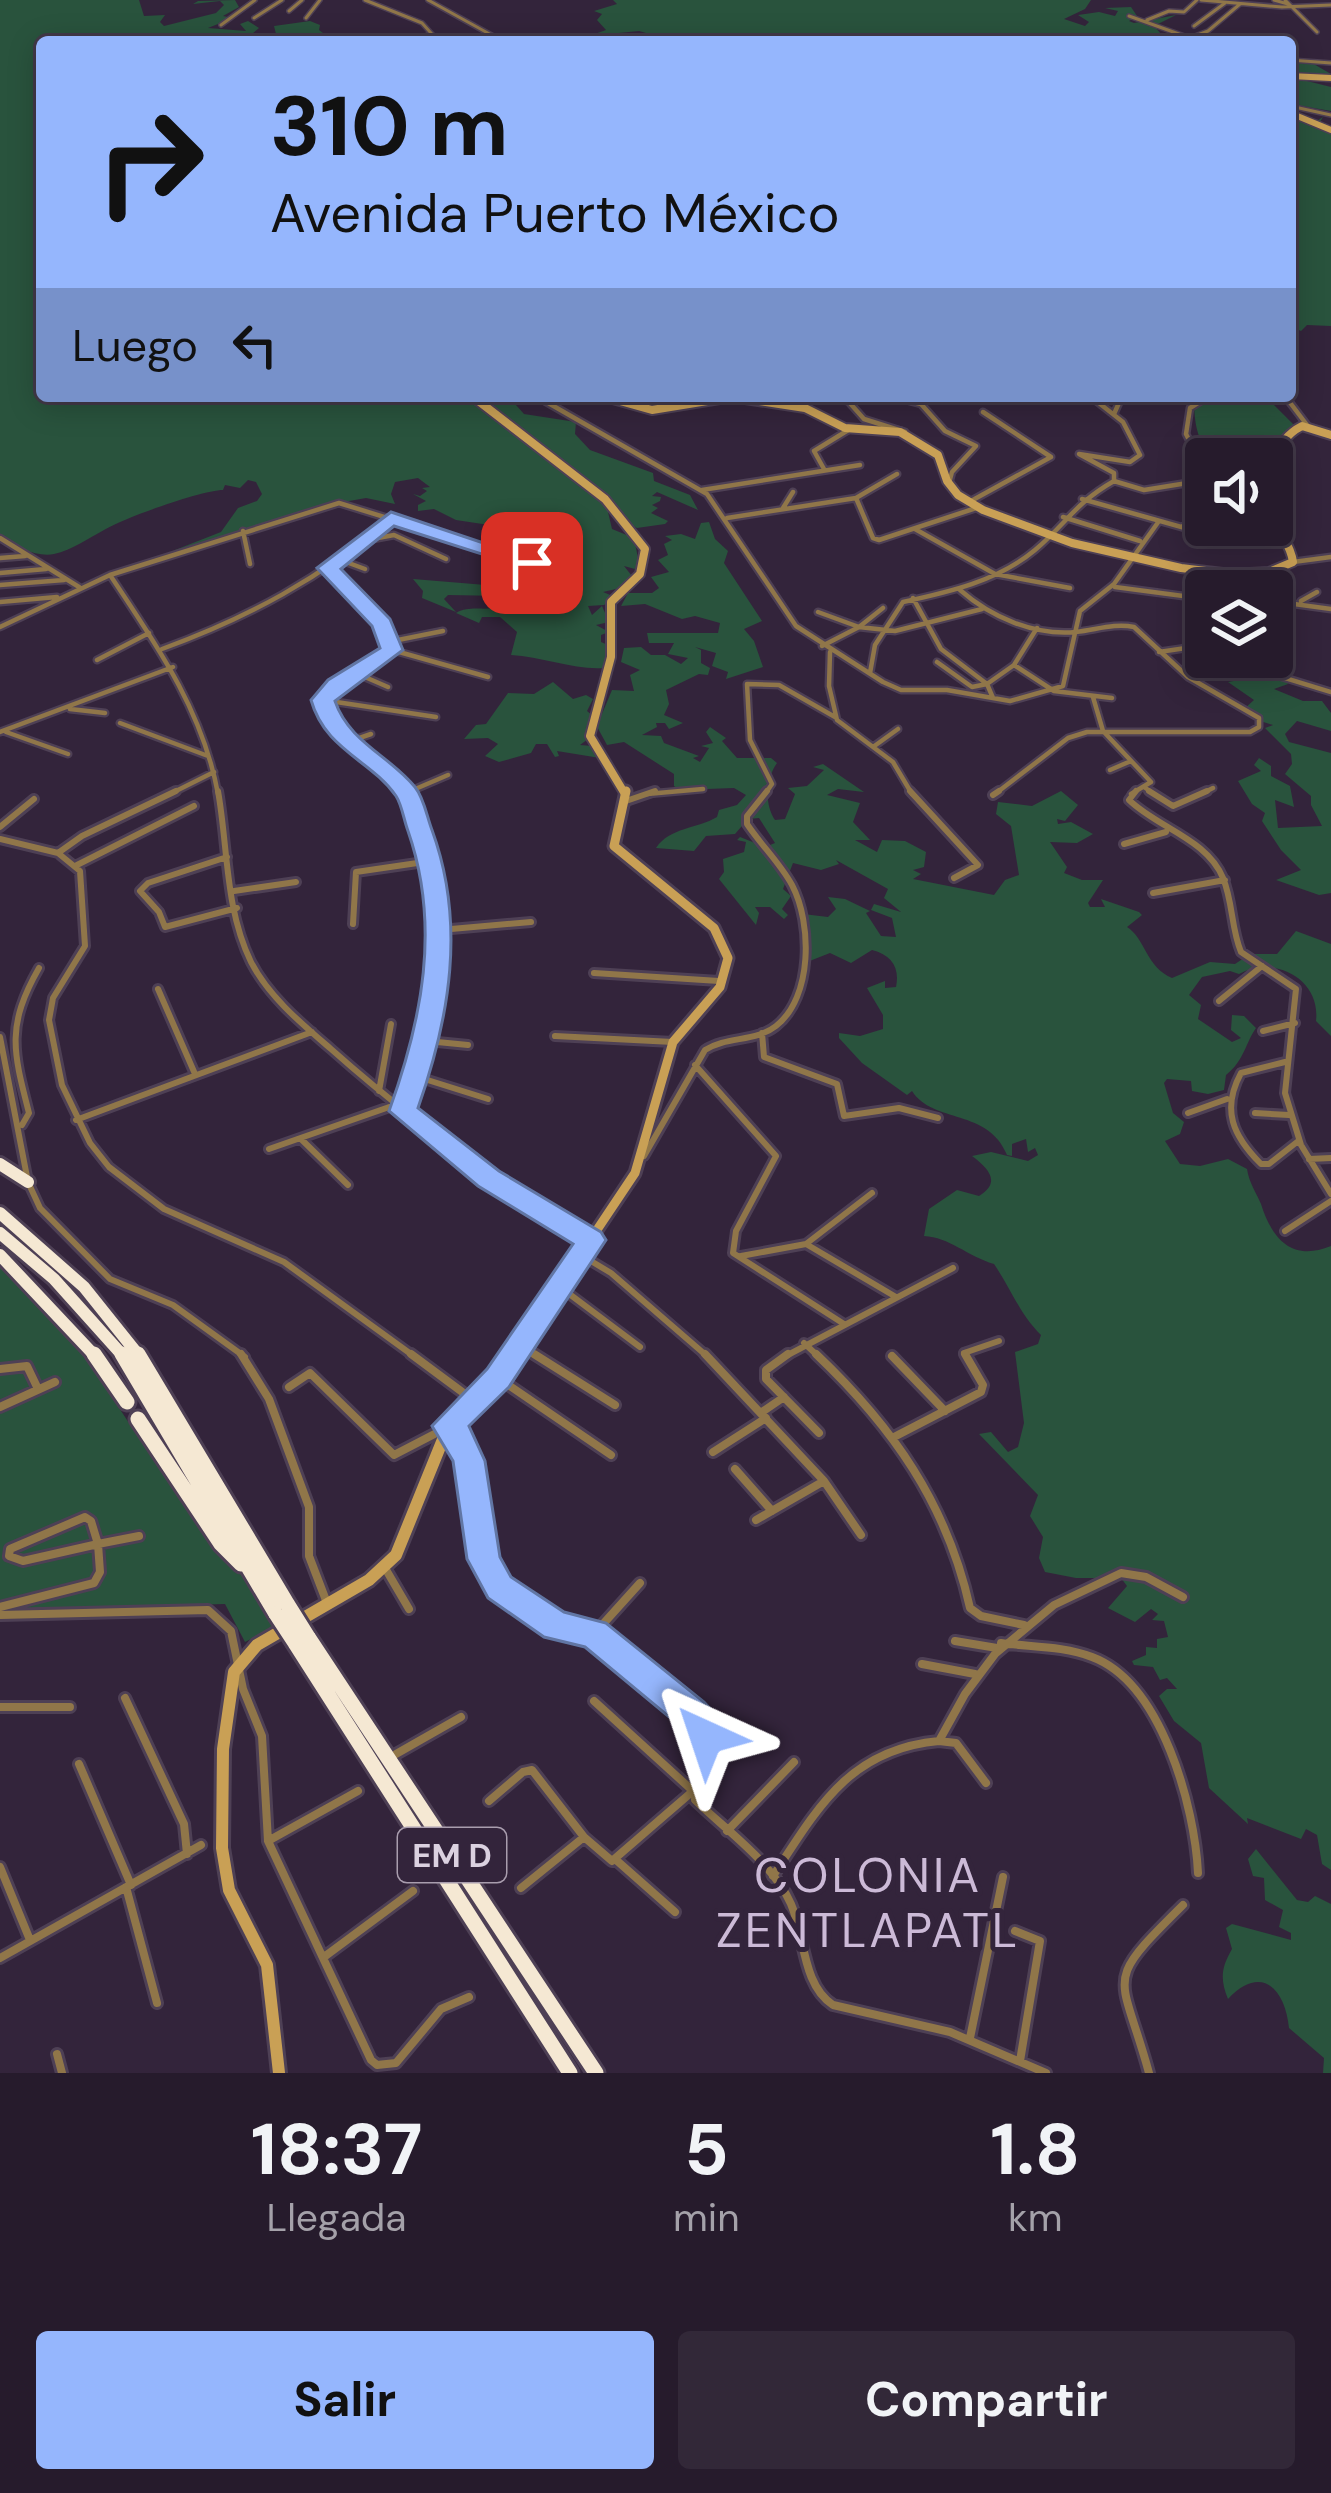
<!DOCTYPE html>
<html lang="es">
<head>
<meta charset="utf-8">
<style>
  :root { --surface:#261b2c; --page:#322838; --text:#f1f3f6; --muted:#a4a1a9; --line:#423948; --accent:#95b6fd }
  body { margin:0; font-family:"DM Sans",sans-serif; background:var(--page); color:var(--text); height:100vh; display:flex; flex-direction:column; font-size:45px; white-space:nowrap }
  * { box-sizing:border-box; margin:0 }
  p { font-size:39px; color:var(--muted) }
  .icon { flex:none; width:66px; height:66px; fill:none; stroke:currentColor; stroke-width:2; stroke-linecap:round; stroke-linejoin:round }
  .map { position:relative; height:2073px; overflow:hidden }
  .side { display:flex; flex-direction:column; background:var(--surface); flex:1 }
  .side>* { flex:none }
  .guide { position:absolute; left:36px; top:36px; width:1260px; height:366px; border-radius:12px; box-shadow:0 6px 30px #0003,0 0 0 3px var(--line); background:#95b6fd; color:#111; overflow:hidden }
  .tools { position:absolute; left:1185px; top:438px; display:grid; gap:24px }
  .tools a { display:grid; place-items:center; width:108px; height:108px; border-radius:12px; background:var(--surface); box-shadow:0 6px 30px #0003,0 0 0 3px var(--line); font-size:60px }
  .pin { position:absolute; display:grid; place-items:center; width:102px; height:102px; color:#fff; margin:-51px; border-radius:24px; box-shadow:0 6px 18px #0006 }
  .me { position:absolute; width:132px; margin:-66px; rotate:318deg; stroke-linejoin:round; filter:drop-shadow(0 0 9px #0008) }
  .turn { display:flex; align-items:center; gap:42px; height:252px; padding:0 36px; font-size:54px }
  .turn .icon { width:156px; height:156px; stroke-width:2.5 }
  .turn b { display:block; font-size:84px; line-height:102px }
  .then { display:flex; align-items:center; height:114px; padding:0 36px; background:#0003; gap:24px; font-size:45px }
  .eta { display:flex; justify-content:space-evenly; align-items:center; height:204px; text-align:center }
  .eta b { font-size:72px; font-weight:700; line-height:84px }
  .action { display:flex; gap:24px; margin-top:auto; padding:24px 36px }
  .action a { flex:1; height:138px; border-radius:12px; background:var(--accent); color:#111; font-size:48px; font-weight:700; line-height:138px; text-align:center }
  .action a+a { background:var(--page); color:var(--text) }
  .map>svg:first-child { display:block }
  .green { fill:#29533d }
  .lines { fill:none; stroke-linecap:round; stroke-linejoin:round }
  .street-far3-casing { stroke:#4e4055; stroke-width:6 }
  .street-far2-casing { stroke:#4e4055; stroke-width:9 }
  .street-far1-casing { stroke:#4e4055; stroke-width:12 }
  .street-casing { stroke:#4e4055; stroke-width:14 }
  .secondary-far3-casing { stroke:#4e4055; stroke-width:9 }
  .secondary-far2-casing { stroke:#4e4055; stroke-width:12 }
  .secondary-far1-casing { stroke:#4e4055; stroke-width:15 }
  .secondary-casing { stroke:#4e4055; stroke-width:18 }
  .highway-far1-casing { stroke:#4e4055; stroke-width:18 }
  .highway-casing { stroke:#4e4055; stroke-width:21 }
  .street-far3 { stroke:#907649; stroke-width:3 }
  .street-far2 { stroke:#907649; stroke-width:4.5 }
  .street-far1 { stroke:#907649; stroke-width:6 }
  .street { stroke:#907649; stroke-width:8 }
  .secondary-far3 { stroke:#c9a055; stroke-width:6 }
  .secondary-far2 { stroke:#c9a055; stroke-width:8 }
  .secondary-far1 { stroke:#c9a055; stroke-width:9 }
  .secondary { stroke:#c9a055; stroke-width:12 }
  .highway-far1 { stroke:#f5e8d3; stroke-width:12 }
  .highway { stroke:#f5e8d3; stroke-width:15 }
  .highway-bridge-casing { stroke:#4e4055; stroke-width:21; stroke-linecap:butt }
  .highway-bridge { stroke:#f5e8d3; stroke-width:15 }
  .route { fill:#95b6fd; stroke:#6176a4; stroke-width:3 }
  .labels { text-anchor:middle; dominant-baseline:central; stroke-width:10; stroke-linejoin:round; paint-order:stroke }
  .shield { fill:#33243b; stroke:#a99dae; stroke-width:3 }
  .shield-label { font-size:33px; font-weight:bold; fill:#dbd1e0 }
  .near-neighbourhood-label { font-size:48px; letter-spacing:3px; fill:#ccbad7; stroke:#33243b }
</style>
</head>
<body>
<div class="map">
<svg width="1331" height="2073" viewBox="0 0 1331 2073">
  <rect width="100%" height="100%" fill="#33243b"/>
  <!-- green -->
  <path class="green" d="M0,0H139L144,16L165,15L160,22L164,26L216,13L224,5L220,1L193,4L198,1L235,0L239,7L223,16L233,18L208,28L246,31L240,24L248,21L259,28L252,34H276L274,26L310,21L320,25L319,30L335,42H42V396H459L467,397L459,403L482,404L483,396H508L524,414L576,422L575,434L590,450L653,473L654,481L690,495L698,510L657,492L652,496L661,497L660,501L652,505L658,508L651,513L668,521L665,524L637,528L624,521L625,516L608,512L612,529L634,538L639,563L635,569L624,566L632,576L616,589L603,592L615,597L604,605L588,606L592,615L602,606L609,622L596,625L609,632L601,635V642L615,648L603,668C576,670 542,657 511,655L517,632L500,617H482L479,623L456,613C472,604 487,613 502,605L503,596L448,595L444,599L456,612L422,598L423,591L413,579L548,590L552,581L569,574L523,553L489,525L456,520L434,509L418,511V505L426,501L413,494L420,496L427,491L422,488L430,487L418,478L395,482L391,494L395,504L366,498L338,503L182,553L175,550L221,532L238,508L257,501L262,494L256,482L248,480L240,488L225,485L223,490C203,490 126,517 104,530C89,538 72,550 54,554C37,558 17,545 0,543Z
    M613,0H1091L1085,9L1064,19L1085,26L1089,22L1078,15L1099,12L1115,16L1118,11L1105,8L1131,7L1137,16L1129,21L1134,23L1176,15L1154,26L1162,35L1120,33L1122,42H644L646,33L639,31L589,36L606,30L597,20L602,14L594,11L617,4Z
    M1290,62L1312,63L1331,74L1307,81L1331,87V111L1290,104Z
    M1290,116L1311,125L1323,117L1320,122L1331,130V326L1307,325L1301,331L1290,326Z
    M1204,396H1265L1301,432L1272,459C1219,459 1195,462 1194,402Z
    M709,522L715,539L728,551L724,563L762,621L744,629L754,641L763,667L726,679L728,672L712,666L716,653L695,647L701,650V663L710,668L708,675L699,674L666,690L669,704L664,715L683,723L669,729L665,723H656L657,727L642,735L661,736L664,743L699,756L693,758L700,762L709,748L701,746L713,743L706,732L710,727L726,738L722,741L737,758H771L777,763C766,778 764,804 775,820L785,819L795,794L788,788L807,786L824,770L813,767L823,764L864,792L838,789L827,795L860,803L853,822L870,840H855L877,852L882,840L905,841L926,852L924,867L913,870L921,874L913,879L994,895L1005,880L1019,875L1011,826L996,814L998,802L1032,806L1061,791L1078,805L1065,821L1057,819L1058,824L1071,822L1093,834L1077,843L1050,842L1067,867L1064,873L1082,880H1103L1088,903L1090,907H1105L1101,899L1139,912L1142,915L1127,927C1145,938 1146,967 1172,978L1210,962L1235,964L1250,954H1277L1296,931L1331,944V1036L1316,1021C1321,978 1273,955 1239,974L1230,971L1202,977L1189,995L1201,1005L1198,1019L1232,1042L1241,1038L1231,1030L1232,1015L1244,1016L1256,1028C1246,1042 1244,1061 1226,1075L1224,1090L1208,1094L1192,1091L1191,1081L1167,1079L1164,1083L1173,1113L1184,1122L1180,1134L1165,1141L1180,1164L1200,1166L1228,1159L1247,1169C1249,1183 1257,1194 1261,1204C1272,1239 1292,1262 1331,1246V1870L1322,1864L1317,1835L1306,1829L1301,1839L1247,1818L1248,1824L1209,1788L1201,1743L1174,1721L1159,1696L1167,1689H1177L1167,1678L1160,1680L1153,1667L1134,1665L1132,1661L1146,1655V1647L1157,1648V1639L1168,1637L1164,1621L1152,1620L1158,1614L1151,1609L1135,1622L1108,1608L1127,1586L1121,1578H1076L1045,1572L1039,1558L1043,1537L1030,1516L1038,1495L979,1434L991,1432L1008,1452L1018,1447L1024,1423L1015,1352L1038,1344L1041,1335C1019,1313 1011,1289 994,1264C967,1256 949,1237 924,1236L929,1209L957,1190L979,1196C1002,1182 988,1168 972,1156L991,1152L1028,1161L1038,1155L1035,1148L1028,1152L1026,1139L1012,1144V1156L1007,1155C988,1108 933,1124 912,1091L907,1095L862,1063L839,1038V1033L860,1036L883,1029V1015L867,988L885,981V988L896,987C900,968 892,955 872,950L851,963L830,953L807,962L801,955L809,938L803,914L828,917L836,909L828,897L845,899L870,911L866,913L881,936L896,937L892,918L871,910L874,904L901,912L884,898L888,889L836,860L839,864L821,870L793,863L783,889L791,896L782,909L788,915L784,919L770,907H755L759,913L756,925L719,879L724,872L723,859L744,852L746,842L737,840L740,837L765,847L775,843L759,818L748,819L735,834L706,836L694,851L656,848C670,827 697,829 717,817L719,810L737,805L746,795L734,788L679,790L674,786V774L624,742L607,745L595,723L586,727L588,739L580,745L592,746L600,758L557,751L559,756L555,757L547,744H536L531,753L499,762L485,756L498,744L488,738L464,739L476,725L486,724L508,693L534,694L553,682L573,699L586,695L593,699L587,711L599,721L612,690L634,691L630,675L640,670L621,662L624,648L641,647L651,655H665L681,664L688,658L668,654L674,643H649L647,633H718L720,623L695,616L682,619L645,604L621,606L628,593H652L659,588L651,577L669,572L658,560L668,555L664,544L672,540L665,536L681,534L695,539L701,523Z
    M1254,670L1286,679L1288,684L1274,689L1303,701H1322L1331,713V731L1297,721L1285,734L1289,742L1331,753V893L1319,895L1276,880L1301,870L1281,850L1262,821L1265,813L1252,804L1238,781L1261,771L1254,765L1259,758L1271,766V776L1290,786L1294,807L1275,800L1278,828L1322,826L1311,805V796L1285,774L1292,764L1291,754L1265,728L1273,725L1254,719L1244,709L1254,700L1228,682L1251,678L1248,672Z
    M0,1266L75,1341L152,1458L221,1549L244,1571L277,1626L245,1642L225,1604L0,1610Z
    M1256,1849L1297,1900L1308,1902L1315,1896L1331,1904V2073H1323L1324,2058L1289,2028C1285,1988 1261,1964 1228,1999C1220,1979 1221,1968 1232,1949L1226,1928L1232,1924L1291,1940V1933L1279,1927L1283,1910L1265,1900L1264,1878L1253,1876L1248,1859Z"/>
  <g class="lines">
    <!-- street-far3 casing -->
    <g class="street-far3-casing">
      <path id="street-far3" d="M365,0L422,23L439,42
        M428,0L504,42
        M1201,0L1282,7L1331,5
        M1274,0L1288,4
        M1285,0L1317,32
        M289,11L302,0
        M1129,16L1190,38
        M254,18L282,0
        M306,18L320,0
        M1147,20L1169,11L1184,12L1197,0
        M221,25L255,0
        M1194,26L1225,3
        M1190,38L1208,31L1240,4
        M405,42L431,34
        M1290,60L1331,63
        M1290,106L1331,115"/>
    </g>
    <!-- street-far2 casing -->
    <g class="street-far2-casing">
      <path id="street-far2" d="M536,396L707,494L796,626L883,682L901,690H947L1010,701L1063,686L1080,611L1114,584L1159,521
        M814,396L848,401L864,419L905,432
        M890,396L921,404L945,431L976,446L952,472L949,483
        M1090,396L1123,422L1140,455L1130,462L1079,454L1114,473V481
        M1285,396L1307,425
        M1114,414L1122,396
        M824,469L814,451L850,429
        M1206,473L1186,434L1190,408L1209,396
        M1114,481L1144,490L1206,480
        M702,490L860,465
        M856,498L873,538L879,540L976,508
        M1082,499L1231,541L1243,540L1259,525
        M971,501L1051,457L983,412
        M783,508L793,492
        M1063,517L1140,541
        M727,518L856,498L897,474
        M1182,527L1206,512
        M915,529L995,574L1070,588
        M243,531L250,564
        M0,538L79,587
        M367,540L394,535L446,559
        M0,558L25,556
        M338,559L365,569
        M1293,562L1331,557
        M328,568L382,624L392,647L331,690L324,706L341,731L406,794
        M0,573L46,569
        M110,575C156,644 203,711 218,794
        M0,585L64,580
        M1115,587L1206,599
        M960,590C991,617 1034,636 1076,632C1096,630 1114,623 1134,627L1188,677L1259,718V727L1250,732H1087L1068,738L995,794
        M913,598L941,649L987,684L1014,665L1037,628
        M1272,601L1331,609
        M1301,601L1317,592
        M0,602L57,597
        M818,612L859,627L883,608
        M0,627L110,575L339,503L533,563L504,580
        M393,641L443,631
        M822,646L859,627L895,631L982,609
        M162,649C247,618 322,578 391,518
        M392,650L488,677
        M830,652L829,686L837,720L893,762L912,794
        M1159,652L1186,648L1206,653
        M1217,657L1331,692
        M97,660L149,633
        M937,662L972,687L987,684L993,698
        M1014,665L1054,691L1112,698
        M870,673L875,645L903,602C949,592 998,581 1035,550C1067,523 1074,504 1114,481
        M358,674L388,687
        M1093,697L1103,731L1151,782L1131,794
        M323,700L436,717
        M70,709L105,713
        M120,723L208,756
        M0,732L173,667
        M6,732L68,754
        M348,742L371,734
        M873,747L898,729
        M1110,770L1131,761
        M1144,787L1154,794
        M406,793L448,775
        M170,794L214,772
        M647,794L703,789
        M765,794L772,784L750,740L747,684L779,685L835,717
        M1201,794L1213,788"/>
    </g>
    <!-- street-far1 casing -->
    <g class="street-far1-casing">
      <path id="street-far1" d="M218,791C228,847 225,909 251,962C269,997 302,1024 331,1049C412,1121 499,1184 591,1240
        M910,791L978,865L954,878
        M1136,791L1129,800C1158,828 1207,839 1223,878C1233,902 1231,928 1241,952L1296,989L1285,1093L1301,1145L1331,1194
        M1149,791L1173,806L1207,791
        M406,793L412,791
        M993,795L999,791
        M626,801L655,791
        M0,827L34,799
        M0,839L58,853L80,871L85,946L53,998L49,1020L62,1085L90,1143L109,1167L164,1209L284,1262L415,1357
        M1124,844L1166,832
        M58,853L82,836L176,791
        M227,857L148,883L140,891L159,912L165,927L237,908
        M77,865L194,806
        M234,891L296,882
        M1153,893L1225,880
        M353,924L356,872L431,861
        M440,930L531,922
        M594,973L719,981
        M158,989L195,1074
        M1219,1001L1262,966
        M1263,1031L1295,1023
        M762,1033L764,1057L837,1084L844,1116L899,1108L938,1118
        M555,1036L673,1042
        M0,1037L28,1182L40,1208L110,1279L173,1305L245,1357
        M427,1041L468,1045
        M1285,1062L1241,1073C1221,1110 1233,1136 1261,1164H1269L1297,1142
        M695,1065L776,1156L736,1231L733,1253L844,1324
        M418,1077L488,1099
        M379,1091L391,1024
        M403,1111C443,1007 457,893 405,791
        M1188,1113L1227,1099
        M1255,1113L1289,1115
        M76,1120L312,1032
        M22,1125L29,1113C13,1051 6,1026 39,968
        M301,1139L348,1185
        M269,1149L395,1105
        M644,1156L705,1050C727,1036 756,1042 776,1026C813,997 812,923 792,885C780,863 761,845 747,824V816L767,791
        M1309,1159L1331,1158
        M1285,1231L1331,1201
        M806,1244L896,1297
        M581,1255L611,1273L708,1357
        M741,1256L806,1244L872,1193
        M560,1287L640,1347
        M804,1343L819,1357
        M520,1346L538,1357
        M784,1357L953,1268
        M967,1357L964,1353L999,1341"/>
    </g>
    <!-- street casing -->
    <g class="street-casing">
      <path id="street" d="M241,1354L269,1399L309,1507V1556L327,1603
        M411,1354L473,1400
        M534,1354L615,1405
        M705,1354L824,1481L756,1520
        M788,1354L766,1370V1379L819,1433
        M816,1354C893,1427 947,1504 970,1608L981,1616L1024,1625
        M892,1356L945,1411
        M0,1369L27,1366L38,1389
        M501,1380L611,1455
        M289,1387L310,1373L394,1455L448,1427L459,1437L469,1461L484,1559L496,1583L556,1626L594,1634L704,1726L695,1800C726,1830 773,1863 791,1904C805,1936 802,1985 833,2005L950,2032L1046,2073
        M0,1407L55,1382
        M762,1412L784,1397
        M894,1437L981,1392L983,1385L965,1354
        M713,1452L766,1418
        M735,1469L772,1511
        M824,1481L861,1535
        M85,1517L91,1521L98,1544L23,1561L9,1556L10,1549Z
        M385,1568L409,1609
        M0,1607L94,1583L100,1572L98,1544L139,1536
        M0,1615L208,1610L231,1631L243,1689L262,1736L268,1841L371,2060L377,2065L396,2063L441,2009L469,1997
        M594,1634L640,1583
        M955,1641L997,1648
        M1001,1643C1031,1647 1064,1646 1092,1657C1162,1683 1195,1808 1198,1873
        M922,1664L975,1674
        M125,1698L184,1824L187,1854
        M0,1707H70
        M939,1741L956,1743L986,1783
        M396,1754L461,1717
        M79,1764L131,1885
        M489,1801L523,1772L532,1770L584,1837L612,1861L693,1791L594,1701
        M727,1831L794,1762
        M268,1841L358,1791
        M615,1859L675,1912
        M0,1867L30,1940
        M773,1876C818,1807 850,1749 939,1741L965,1694L995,1654L1054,1605L1121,1573L1146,1577L1183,1597
        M126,1887L157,2003
        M521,1888L584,1837
        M1015,1931L1040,1941L1020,2061
        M324,1957L413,1891
        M0,1958L201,1845
        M970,2038L1003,1877
        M57,2054L62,2073
        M1149,2073C1121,1970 1101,1986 1183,1905"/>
    </g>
    <!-- secondary-far3 casing -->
    <g class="secondary-far3-casing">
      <path id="secondary-far3" d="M1290,76L1331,78
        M1290,113L1331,130"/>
    </g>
    <!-- secondary-far2 casing -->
    <g class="secondary-far2-casing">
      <path id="secondary-far2" d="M472,396L605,499L645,549L640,574L611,602V657L590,736L625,794
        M602,396L652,410L732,397L805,408L845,428L900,432L938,455L947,481L958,495L983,510L1072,543L1181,568L1231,574L1269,572L1293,562C1291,547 1283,538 1277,525C1264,492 1268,443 1302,426L1331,435"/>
    </g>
    <!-- secondary-far1 casing -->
    <g class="secondary-far1-casing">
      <path id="secondary-far1" d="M512,1357L635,1173L673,1042L720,987L728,958L714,928L614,846L626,791"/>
    </g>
    <!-- secondary casing -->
    <g class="secondary-casing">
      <path id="secondary" d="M279,2073L267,1965L229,1890L222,1848L223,1749L234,1672L257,1645L369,1580L396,1555L448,1427L498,1378L514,1354"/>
    </g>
    <!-- highway-far1 casing -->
    <g class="highway-far1-casing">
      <path id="highway-far1" d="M0,1164L28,1182
        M0,1213L84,1287L140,1357
        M0,1233L54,1279L124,1357
        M0,1255L96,1357"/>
    </g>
    <!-- highway casing -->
    <g class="highway-casing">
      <path id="highway" d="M94,1354L127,1402
        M122,1354L276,1614
        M138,1354L288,1605
        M138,1419L221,1544L241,1564
        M308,1637L596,2073
        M295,1643L570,2073"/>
    </g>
    <!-- street-far3 -->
    <use href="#street-far3" class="street-far3"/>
    <!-- street-far2 -->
    <use href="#street-far2" class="street-far2"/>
    <!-- street-far1 -->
    <use href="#street-far1" class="street-far1"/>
    <!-- street -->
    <use href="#street" class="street"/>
    <!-- secondary-far3 -->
    <use href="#secondary-far3" class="secondary-far3"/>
    <!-- secondary-far2 -->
    <use href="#secondary-far2" class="secondary-far2"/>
    <!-- secondary-far1 -->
    <use href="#secondary-far1" class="secondary-far1"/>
    <!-- secondary -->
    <use href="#secondary" class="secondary"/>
    <!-- highway-far1 -->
    <use href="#highway-far1" class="highway-far1"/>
    <!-- highway -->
    <use href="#highway" class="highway"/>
    <!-- highway-bridge casing -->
    <g class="highway-bridge-casing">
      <path id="highway-bridge" d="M288,1605L308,1637
        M276,1614L295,1643"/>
    </g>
    <!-- highway-bridge -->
    <use href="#highway-bridge" class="highway-bridge"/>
  </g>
  <!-- route -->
  <path class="route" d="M391,512L543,563L532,570L394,526L341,569L390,619L403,650L335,701C349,742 390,756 415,787C424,798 427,817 432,830C466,923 450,1017 418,1108L499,1171L601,1232L606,1240L509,1387L469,1426L485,1461L500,1557L511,1577L564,1612L606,1623L704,1702L716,1715L724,1737L719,1749L706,1754L694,1749L679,1725L585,1647L544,1637L488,1598L467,1559L453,1461L432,1426L487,1369L573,1244L478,1186L389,1111C422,1020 441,926 408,831C404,821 402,805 396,796C371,760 325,750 311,700L328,680L380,648L372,626L317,568Z"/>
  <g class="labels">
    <!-- shield labels -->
    <rect class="shield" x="398" y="1828" width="108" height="54" rx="9"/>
    <g class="shield-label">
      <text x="452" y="1855">EM D</text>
    </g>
    <!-- near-neighbourhood labels -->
    <g class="near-neighbourhood-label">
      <text x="868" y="1875">COLONIA<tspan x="868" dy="55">ZENTLAPATL</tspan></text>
    </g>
  </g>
</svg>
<div class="tools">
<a><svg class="icon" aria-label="sound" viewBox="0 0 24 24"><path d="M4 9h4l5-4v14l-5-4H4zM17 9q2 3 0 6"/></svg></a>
<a><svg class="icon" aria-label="layers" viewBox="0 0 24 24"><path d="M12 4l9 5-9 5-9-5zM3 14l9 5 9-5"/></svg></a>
</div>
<div class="pin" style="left:532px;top:563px;background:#d93025"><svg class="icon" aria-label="arrive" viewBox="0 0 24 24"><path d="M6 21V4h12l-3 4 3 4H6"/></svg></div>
<svg class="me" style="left:706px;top:1737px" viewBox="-20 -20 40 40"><path d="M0-17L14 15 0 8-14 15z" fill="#95b6fd" stroke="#fff" stroke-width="4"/></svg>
<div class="guide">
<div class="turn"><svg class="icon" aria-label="right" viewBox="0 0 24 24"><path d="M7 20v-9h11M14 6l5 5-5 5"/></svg><div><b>310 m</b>Avenida Puerto México</div></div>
<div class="then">Luego<svg class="icon" aria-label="left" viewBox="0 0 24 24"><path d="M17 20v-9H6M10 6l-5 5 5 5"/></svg></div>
</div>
</div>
<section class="side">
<div class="eta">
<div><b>18:37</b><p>Llegada</p></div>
<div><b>5</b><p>min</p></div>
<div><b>1.8</b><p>km</p></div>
</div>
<div class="action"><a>Salir</a><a>Compartir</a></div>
</section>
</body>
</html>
